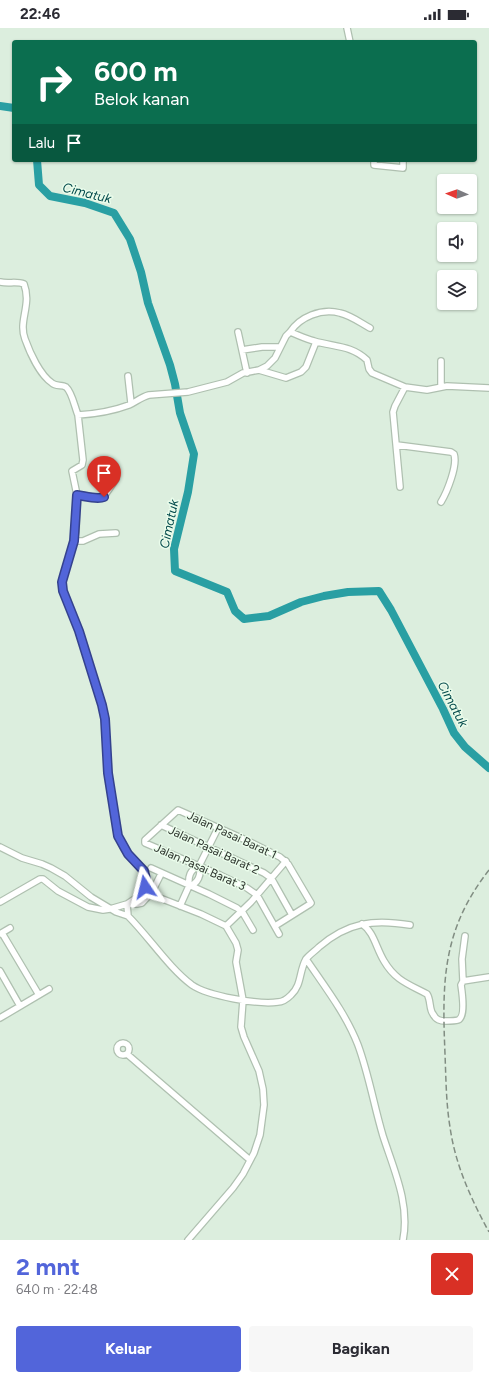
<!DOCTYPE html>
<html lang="id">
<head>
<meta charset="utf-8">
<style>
  :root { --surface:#fff; --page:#f7f7f7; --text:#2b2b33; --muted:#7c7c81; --accent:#5265da }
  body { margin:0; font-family:Figtree,sans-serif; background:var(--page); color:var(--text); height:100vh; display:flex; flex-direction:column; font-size:15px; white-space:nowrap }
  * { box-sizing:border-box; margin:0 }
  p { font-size:13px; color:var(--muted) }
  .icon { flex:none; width:22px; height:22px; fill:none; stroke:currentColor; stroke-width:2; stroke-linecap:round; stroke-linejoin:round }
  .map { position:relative; height:1212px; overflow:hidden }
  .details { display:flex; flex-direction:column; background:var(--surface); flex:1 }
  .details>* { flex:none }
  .hud { position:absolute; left:12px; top:12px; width:465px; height:122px; border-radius:4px; box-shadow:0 1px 3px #0004; background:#0b6e4f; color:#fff; overflow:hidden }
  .needle { width:26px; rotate:272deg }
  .fabs { position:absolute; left:437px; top:146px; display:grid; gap:8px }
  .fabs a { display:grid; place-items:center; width:40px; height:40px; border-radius:4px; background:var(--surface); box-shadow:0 1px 3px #0004; font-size:20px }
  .pin { position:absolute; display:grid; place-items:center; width:34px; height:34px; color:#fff; margin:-41px -17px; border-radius:50% 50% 50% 0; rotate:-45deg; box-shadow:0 0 4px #0007 }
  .pin .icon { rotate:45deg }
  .me { position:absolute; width:44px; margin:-22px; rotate:350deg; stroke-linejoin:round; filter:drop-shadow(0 0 3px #0008) }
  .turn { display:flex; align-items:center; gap:14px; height:84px; padding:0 16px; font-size:18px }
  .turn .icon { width:52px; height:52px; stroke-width:2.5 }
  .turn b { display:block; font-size:28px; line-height:34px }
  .then { display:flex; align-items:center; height:38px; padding:0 16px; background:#0003; gap:8px; font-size:15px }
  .round { display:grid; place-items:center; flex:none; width:42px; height:42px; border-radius:4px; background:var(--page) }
  .head { display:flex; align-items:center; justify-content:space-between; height:68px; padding:0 16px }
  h1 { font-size:24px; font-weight:700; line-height:30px; color:var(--accent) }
  .action { display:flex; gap:8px; margin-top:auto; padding:8px 16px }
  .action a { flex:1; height:46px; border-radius:4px; background:var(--accent); color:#fff; font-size:16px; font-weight:700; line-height:46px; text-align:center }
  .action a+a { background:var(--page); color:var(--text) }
  .status { display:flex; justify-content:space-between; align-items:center; height:28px; padding:0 20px; background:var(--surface); direction:ltr }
  .status svg { height:11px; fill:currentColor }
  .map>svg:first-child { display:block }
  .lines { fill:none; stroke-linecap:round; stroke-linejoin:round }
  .river { stroke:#299fa3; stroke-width:8 }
  .minor-casing { stroke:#afc0b0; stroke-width:8 }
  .minor { stroke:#fff; stroke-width:5.5 }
  .rail { stroke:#818d82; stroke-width:1.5; stroke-dasharray:6 3; stroke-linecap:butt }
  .route-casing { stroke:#35428e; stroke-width:10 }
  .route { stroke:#5265da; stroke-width:7 }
  .labels { text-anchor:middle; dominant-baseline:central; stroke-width:3; stroke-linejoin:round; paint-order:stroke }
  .street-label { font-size:12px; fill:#2e352e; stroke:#eafceb }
  .water-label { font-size:13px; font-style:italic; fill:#064c4d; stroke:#eafceb }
</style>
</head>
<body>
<div class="status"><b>22:46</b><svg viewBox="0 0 49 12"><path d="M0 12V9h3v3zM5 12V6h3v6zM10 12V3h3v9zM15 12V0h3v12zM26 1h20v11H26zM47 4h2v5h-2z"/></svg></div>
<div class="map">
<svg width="489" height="1212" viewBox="0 0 489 1212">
  <rect width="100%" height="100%" fill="#dceede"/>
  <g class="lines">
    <!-- river -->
    <path class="river" d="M0,78L14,80
      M37,132L39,157L50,168L85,175L114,185L130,211L141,244L148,275L170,337L175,356L180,385L194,426L188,464L174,521L175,543L227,564L235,583L244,591L269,588L301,574L324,568L348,564L379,563L391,582L443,681L454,705L465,719L489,740"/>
    <!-- minor casing -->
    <g class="minor-casing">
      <path id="minor" d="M347,0L350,14
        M374,132V137L403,140V132
        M0,254C8,256 17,253 24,256C32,277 18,293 25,311C30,325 40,347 52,355C56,359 62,356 66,359C72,364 75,380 78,387C95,386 113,383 129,377C136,374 141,369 149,367L188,364L227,354L243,345L259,342L267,338L275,330L286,308L290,304C298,307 306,311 314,313C334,319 351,317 367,332L369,341L372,345L405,359L427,362L447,358L489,360
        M238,304L247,345
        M290,304C300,289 321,280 340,285C350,287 361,295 370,300
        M242,322L262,319H280
        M259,342L286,350L301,344L306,339L316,314
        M128,348L131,375
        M441,359V333
        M78,387L83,432L82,437L72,443L77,467L76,503L74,513L64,547L62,558L65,568L79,603L102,677L105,691L108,745L118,808L124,821L142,840L146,849V856L139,868L127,876L128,888
        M397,417L451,424L454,426C458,437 447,464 441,474
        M400,459L393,384L395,378L405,359
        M77,467L103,470L116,451
        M74,513H83L99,506L116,505
        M161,797L264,845L271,850L274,855L292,887
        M0,819L22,830L42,836L51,840L65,848L91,869L116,884L128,888C149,909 169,940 192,957C208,968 259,977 278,974C283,974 287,971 291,967C302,957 299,943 306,931C309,927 315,923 319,919C348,894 374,891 410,897
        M151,840L209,866L237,880L243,885L253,902
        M189,858C188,848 190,842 199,838
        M160,870L201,886L226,898L236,915L238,922L236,934L243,972L241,999L244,1009L259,1043L263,1061L264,1077L260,1107L254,1125L243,1146L233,1160L188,1212
        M0,874L40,851H43L58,863L88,879L103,882L110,881L127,876H137L142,875L152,864L161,846
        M180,878L189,858C198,856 202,846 199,838L218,800
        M362,896C374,904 376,920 384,933C395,952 408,956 427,966C431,972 429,981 433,986C436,992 440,993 446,993C449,993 455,993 458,992C466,989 462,964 461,957L463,953L489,949
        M226,898L251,874L286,833
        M275,898L310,876L311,875L288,836L280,829L248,813L178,782L145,812V815L220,847L247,860L257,867L279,906
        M2,905L39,967
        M0,906L10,900
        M306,931C325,959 346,986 358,1017C369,1047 374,1078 383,1108C394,1142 410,1176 403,1212
        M0,943L20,978
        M463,953L462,931L465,908
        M0,990L49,961
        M117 1021a6 6 0 1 1 12 0a6 6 0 1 1-12 0Z
        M127,1026L250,1132"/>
    </g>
    <!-- minor -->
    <use href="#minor" class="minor"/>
    <!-- rail -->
    <path class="rail" d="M489,842C442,902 442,954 445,1026C446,1050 446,1075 450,1099C455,1136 471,1171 489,1204"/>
  </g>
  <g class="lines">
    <!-- route casing -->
    <g class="route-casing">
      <path id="route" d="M104,469C97,472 85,468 77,467L74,513L64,547L62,554L63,563L79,603L102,677L105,691L108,745L118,808L128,826L144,843L146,851L145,859"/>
    </g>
    <!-- route -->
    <use href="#route" class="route"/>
  </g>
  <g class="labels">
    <!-- street labels -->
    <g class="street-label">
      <text transform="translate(232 807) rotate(25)">Jalan Pasai Barat 1</text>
      <text transform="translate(214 822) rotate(25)">Jalan Pasai Barat 2</text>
      <text transform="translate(200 839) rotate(24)">Jalan Pasai Barat 3</text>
    </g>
    <!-- water labels -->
    <g class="water-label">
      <text transform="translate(87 165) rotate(14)">Cimatuk</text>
      <text transform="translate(169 496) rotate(-78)">Cimatuk</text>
      <text transform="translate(453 676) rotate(62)">Cimatuk</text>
    </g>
  </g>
</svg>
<div class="fabs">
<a><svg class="needle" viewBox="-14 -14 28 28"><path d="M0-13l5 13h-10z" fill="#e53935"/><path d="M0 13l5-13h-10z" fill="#7c7c81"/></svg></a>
<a><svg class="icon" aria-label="sound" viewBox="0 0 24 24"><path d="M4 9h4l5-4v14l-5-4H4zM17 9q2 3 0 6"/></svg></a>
<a><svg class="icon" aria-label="layers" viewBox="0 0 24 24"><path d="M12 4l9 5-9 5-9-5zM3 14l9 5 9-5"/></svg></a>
</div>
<div class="pin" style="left:104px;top:469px;background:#d93025"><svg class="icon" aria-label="arrive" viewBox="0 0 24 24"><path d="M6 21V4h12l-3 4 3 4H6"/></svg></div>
<svg class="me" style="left:145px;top:859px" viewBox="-20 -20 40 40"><path d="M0-17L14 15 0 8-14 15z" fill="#5265da" stroke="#fff" stroke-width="4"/></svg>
<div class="hud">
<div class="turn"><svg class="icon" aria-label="right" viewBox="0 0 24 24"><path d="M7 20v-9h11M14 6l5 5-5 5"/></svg><div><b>600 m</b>Belok kanan</div></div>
<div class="then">Lalu<svg class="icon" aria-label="arrive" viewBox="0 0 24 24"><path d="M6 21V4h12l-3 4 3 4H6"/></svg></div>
</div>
</div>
<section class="details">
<div class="head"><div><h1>2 mnt</h1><p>640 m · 22:48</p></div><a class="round" style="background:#d93025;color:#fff"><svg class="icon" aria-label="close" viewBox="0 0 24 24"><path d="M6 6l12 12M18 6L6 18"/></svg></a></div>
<div class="action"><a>Keluar</a><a>Bagikan</a></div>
</section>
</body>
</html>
